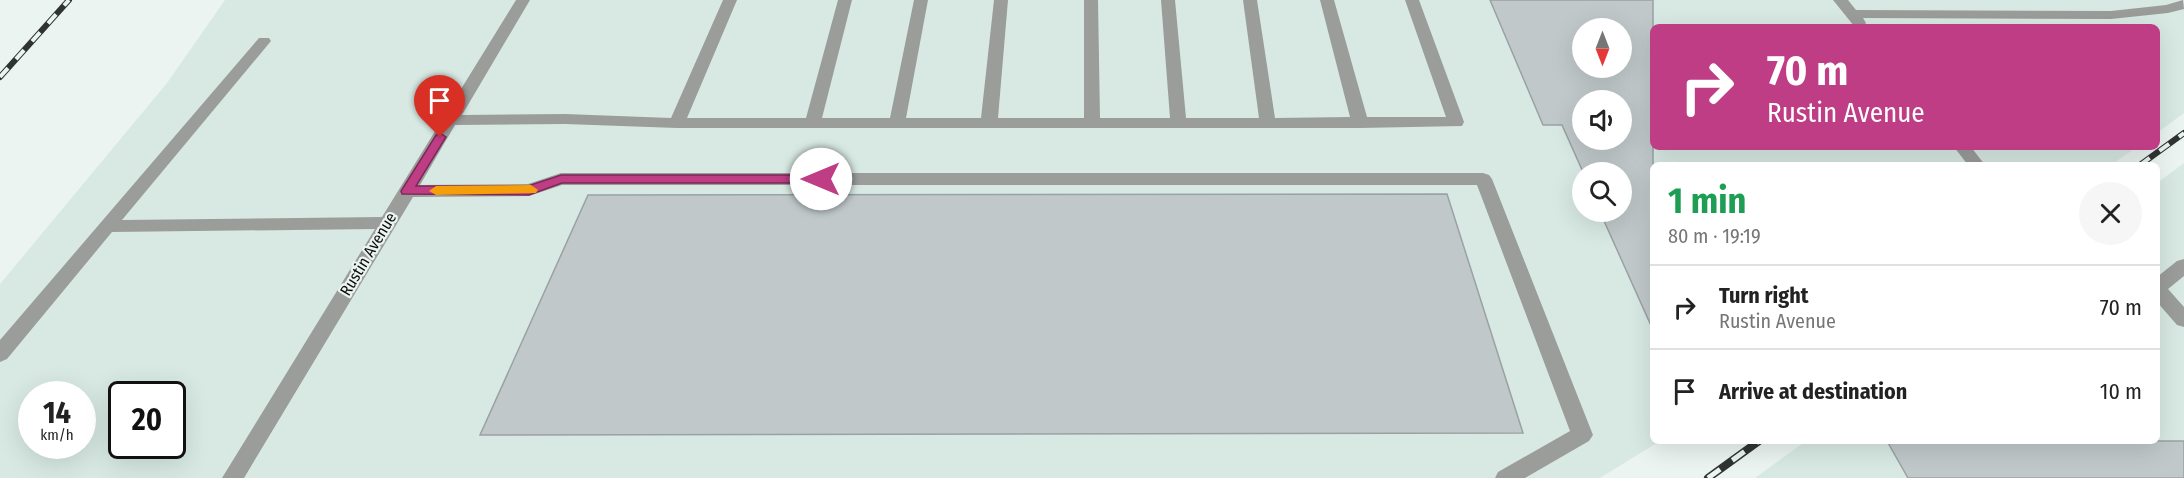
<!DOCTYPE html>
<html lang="en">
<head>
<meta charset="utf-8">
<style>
  :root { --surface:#fff; --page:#f6f6f6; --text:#222; --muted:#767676; --line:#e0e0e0 }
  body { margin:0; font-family:"Fira Sans Condensed",sans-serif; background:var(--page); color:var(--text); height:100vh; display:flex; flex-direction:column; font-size:22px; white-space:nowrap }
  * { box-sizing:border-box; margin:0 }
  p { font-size:20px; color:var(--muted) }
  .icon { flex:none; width:33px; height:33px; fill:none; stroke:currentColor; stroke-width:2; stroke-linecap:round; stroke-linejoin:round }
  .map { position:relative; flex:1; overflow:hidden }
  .details { position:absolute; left:1650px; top:162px; width:510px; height:282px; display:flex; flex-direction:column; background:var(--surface); border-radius:9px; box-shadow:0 6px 24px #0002 }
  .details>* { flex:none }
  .top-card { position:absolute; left:1650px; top:24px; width:510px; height:126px; border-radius:9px; box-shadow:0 6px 24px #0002; background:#be3d85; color:#fff; overflow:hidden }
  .needle { width:39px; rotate:180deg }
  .buttons { position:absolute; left:1572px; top:18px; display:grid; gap:12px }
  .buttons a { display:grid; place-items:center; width:60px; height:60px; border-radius:50%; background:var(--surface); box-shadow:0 6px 24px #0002; font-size:30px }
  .speed { position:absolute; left:18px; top:381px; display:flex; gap:12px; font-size:30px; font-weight:700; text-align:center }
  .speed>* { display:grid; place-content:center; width:78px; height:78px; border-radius:50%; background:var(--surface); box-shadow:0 6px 24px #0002; line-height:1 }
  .speed small { font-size:15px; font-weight:400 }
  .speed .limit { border:3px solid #111; border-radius:9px; background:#fff; color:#111 }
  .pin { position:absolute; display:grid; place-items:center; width:51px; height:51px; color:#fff; margin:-62px -26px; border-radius:50% 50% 50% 0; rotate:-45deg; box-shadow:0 0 6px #0007 }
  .pin .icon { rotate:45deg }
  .me { position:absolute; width:66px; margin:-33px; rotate:270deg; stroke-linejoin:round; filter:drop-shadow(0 0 4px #0008) }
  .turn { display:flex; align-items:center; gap:21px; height:126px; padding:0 18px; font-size:27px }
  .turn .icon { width:78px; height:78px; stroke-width:2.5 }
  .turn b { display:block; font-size:42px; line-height:51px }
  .round { display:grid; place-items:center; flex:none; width:63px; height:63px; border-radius:32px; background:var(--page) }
  .summary { display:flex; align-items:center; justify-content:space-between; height:102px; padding:0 18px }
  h1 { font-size:36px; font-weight:700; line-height:45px; color:#1e9e55 }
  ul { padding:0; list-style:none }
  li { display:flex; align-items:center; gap:18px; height:84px; padding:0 18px; border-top:2px solid var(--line) }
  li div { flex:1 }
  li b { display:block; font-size:22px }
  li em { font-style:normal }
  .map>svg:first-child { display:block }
  .built { fill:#d8e9e4; fill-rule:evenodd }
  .building { fill:#c0c8ca; stroke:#99a1a3; stroke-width:1.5; fill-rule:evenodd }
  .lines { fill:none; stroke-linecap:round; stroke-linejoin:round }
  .minor { fill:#9b9d9b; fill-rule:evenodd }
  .rail-far1-casing { stroke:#2f3332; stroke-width:6 }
  .rail-casing { stroke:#2f3332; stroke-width:8 }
  .rail-far1 { stroke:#ebf4f1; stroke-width:4; stroke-dasharray:12; stroke-linecap:butt }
  .rail { stroke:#ebf4f1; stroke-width:5; stroke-dasharray:15; stroke-linecap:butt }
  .route { fill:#be3d85; stroke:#7c2856; stroke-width:1.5 }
  .slow { fill:#f59e0b }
  .labels { text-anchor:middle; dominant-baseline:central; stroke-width:4.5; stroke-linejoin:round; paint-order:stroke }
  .street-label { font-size:16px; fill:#090c0b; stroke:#ebf4f1 }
</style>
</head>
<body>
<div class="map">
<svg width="2184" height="478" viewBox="0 0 2184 478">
  <rect width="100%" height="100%" fill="#ebf4f1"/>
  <!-- built -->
  <path class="built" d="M225,0H2184V113L2157,133V27H1653V147H2137L2111,165H1653V441H1660L1600,478H0V284L167,83ZM1582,28H1622V68H1582ZM1582,100H1622V140H1582ZM1582,172H1622V212H1582ZM32,394H82V446H32ZM122,394H172V446H122Z
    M2184,163V478H1755L1806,441H2157V183Z"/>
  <!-- building -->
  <path class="building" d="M1490,0H1653V330L1600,212H1622V172H1583L1562,125H1543ZM1582,28H1622V68H1582ZM1582,100H1622V140H1582Z
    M1447,194L1523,433L480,435L588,195Z
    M1887,441H2184V478H1908Z"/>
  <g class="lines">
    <!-- minor -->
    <path class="minor" d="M516,0H530L462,115L565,114L671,118L723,0H737L687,118H806L838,0H852L822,118H890L914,0H928L906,118H981L994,0H1008L998,118H1084V0H1098L1100,118H1170L1161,0H1175L1186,118H1259L1243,0H1257L1275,118L1350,117L1320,0H1334L1367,117H1446L1405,0H1419L1464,122L1462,126L1360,128H677L565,124L455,125L420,185L528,184L561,173H1483L1489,175L1492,179L1593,435L1589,441L1525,478H1495L1498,472L1570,431L1477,185H562L529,196L413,197L244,478H222L375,229L112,232L7,359L0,362V340L259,38H269L271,41L122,220L382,217Z
      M1833,0H1848L1856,10L2111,11L2166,5L2183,0L2184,9L2168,13L2111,19L1863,18L1866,23L1864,26H1854Z
      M1954,147H1971L1985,165H1968Z
      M2184,259V276L2168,289L2184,307V327L2177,325L2157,302V277L2177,261Z"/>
    <!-- rail-far1 casing -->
    <g class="rail-far1-casing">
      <path id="rail-far1" d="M0,77L69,0
        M2140,165L2184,133"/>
    </g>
    <!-- rail casing -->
    <g class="rail-casing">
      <path id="rail" d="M1708,478L1759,441"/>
    </g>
    <!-- rail-far1 -->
    <use href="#rail-far1" class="rail-far1"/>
    <!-- rail -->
    <use href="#rail" class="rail"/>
  </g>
  <!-- route -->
  <path class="route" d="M440,133L446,137L416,186H528L561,175H821L827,179L821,183H562L529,195L402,194L401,191L436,135Z"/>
  <!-- slow -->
  <path class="slow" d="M531,185L538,190L536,193L436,195L429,191L436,186Z"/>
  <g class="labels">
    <!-- street labels -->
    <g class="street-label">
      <text transform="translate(368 254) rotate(-59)">Rustin Avenue</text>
    </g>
  </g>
</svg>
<div class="buttons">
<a><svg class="needle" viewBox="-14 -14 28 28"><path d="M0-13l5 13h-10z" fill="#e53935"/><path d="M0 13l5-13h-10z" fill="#767676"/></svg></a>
<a><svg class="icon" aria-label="sound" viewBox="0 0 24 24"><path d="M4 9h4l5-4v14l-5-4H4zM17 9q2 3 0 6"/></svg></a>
<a><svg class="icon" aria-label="search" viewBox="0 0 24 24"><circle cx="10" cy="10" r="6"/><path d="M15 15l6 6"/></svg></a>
</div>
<div class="speed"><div>14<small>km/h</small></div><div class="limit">20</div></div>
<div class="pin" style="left:440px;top:137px;background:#d93025"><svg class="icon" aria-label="arrive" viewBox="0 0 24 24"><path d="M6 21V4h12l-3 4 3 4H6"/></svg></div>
<svg class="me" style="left:821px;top:179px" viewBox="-20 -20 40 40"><circle r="19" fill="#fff"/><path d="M0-13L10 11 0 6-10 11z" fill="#be3d85"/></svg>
<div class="top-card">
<div class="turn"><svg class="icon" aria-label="right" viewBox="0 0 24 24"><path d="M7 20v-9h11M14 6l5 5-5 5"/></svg><div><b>70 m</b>Rustin Avenue</div></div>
</div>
<section class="details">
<div class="summary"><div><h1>1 min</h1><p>80 m · 19:19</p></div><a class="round"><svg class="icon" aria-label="close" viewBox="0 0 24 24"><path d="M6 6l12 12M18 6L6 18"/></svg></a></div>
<ul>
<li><svg class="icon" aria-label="right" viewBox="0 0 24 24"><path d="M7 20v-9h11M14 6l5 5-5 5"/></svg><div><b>Turn right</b><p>Rustin Avenue</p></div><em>70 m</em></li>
<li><svg class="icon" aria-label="arrive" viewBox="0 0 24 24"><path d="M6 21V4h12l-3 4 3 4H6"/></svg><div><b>Arrive at destination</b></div><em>10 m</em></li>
</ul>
</section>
</div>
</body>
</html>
